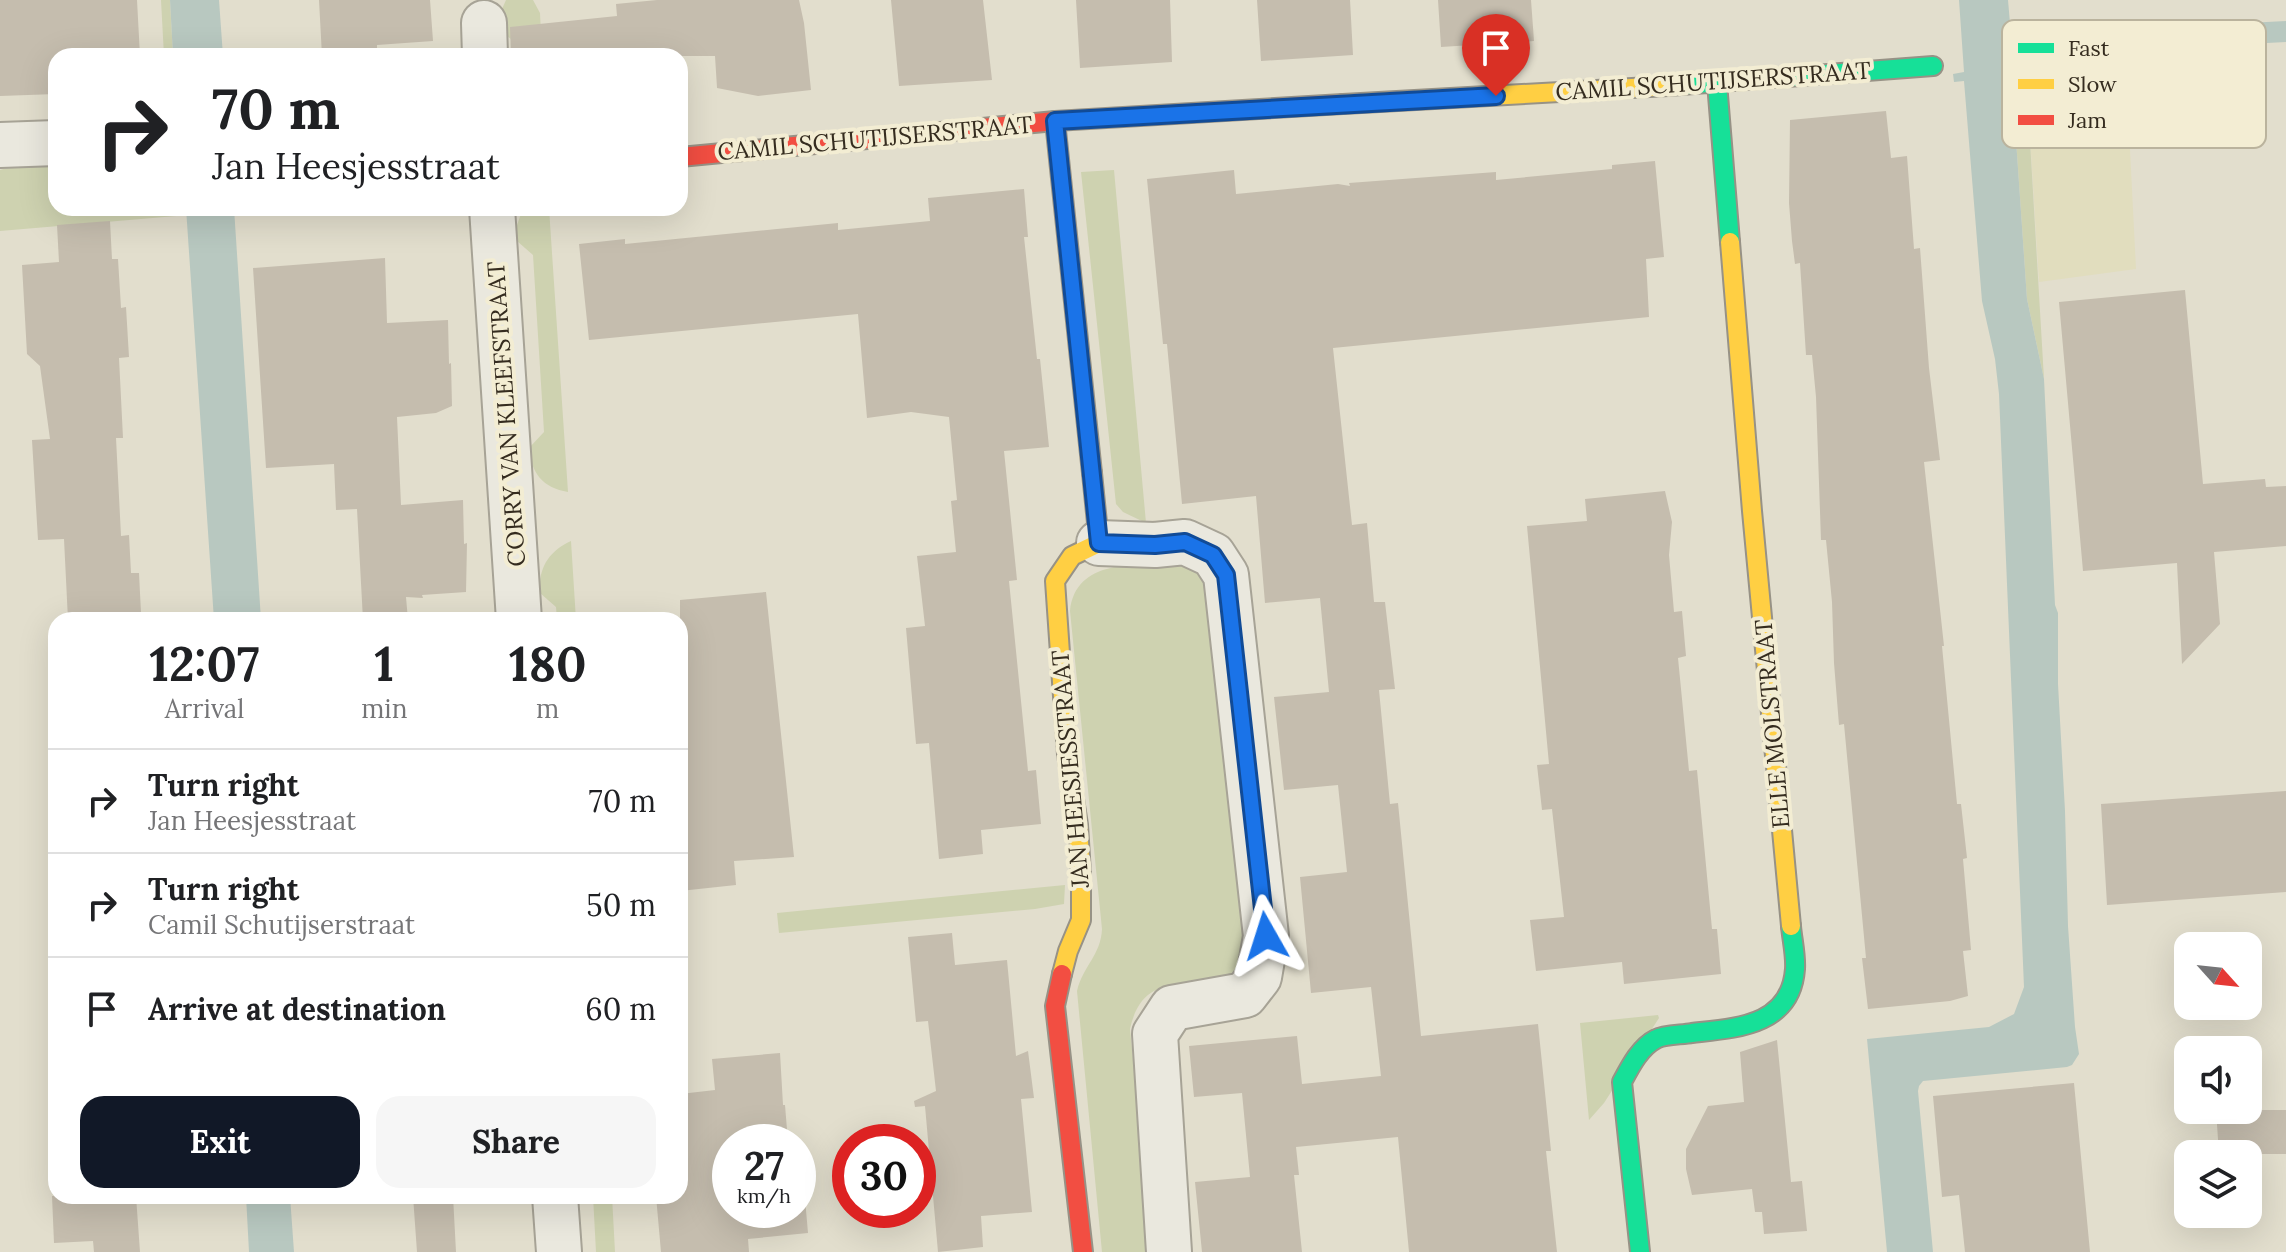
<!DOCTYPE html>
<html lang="en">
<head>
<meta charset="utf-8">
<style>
  :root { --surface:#fff; --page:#f6f6f6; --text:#202124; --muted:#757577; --line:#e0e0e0; --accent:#111827 }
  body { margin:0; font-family:Lora,serif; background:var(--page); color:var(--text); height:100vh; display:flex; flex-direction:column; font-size:30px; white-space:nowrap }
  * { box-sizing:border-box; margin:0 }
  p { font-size:26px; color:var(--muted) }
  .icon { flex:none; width:44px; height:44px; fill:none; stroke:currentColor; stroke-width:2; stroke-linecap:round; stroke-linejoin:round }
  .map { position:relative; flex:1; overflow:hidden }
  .drawer { position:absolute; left:48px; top:612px; width:640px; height:592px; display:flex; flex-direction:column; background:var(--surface); border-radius:24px; box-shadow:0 8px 32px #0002 }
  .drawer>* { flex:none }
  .banner { position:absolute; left:48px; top:48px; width:640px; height:168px; border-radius:24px; box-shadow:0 8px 32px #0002; background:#fff; color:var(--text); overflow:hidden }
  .needle { width:52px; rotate:117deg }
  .fabs { position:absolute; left:2174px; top:932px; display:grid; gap:16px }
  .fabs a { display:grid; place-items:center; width:88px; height:88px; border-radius:16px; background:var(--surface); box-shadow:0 8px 32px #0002; font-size:40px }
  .speed { position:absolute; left:712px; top:1124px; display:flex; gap:16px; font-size:40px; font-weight:700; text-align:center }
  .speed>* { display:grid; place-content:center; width:104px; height:104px; border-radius:50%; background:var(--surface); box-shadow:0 8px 32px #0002; line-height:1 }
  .speed small { font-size:20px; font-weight:400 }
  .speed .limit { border:12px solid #d22; background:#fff; color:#111 }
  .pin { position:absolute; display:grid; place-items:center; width:68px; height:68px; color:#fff; margin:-82px -34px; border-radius:50% 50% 50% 0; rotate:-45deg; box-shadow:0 0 8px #0007 }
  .pin .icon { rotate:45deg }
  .me { position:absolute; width:88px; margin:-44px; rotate:354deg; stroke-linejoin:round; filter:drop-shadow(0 0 6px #0008) }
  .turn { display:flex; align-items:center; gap:28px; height:168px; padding:0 32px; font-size:36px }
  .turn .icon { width:104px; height:104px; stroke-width:2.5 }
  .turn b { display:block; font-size:56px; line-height:68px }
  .eta { display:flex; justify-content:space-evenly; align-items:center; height:136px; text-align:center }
  .eta b { font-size:48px; font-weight:700; line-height:56px }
  .cta { display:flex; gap:16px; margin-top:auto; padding:16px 32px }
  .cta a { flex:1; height:92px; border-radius:24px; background:var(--accent); color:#fff; font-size:32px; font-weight:700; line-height:92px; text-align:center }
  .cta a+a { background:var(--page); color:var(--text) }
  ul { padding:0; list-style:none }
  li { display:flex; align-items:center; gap:24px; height:104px; padding:0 32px; border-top:2px solid var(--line) }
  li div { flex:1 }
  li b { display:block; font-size:30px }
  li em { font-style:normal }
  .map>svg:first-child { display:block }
  .farmland { fill:#e1ddbe }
  .green { fill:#ced2b0 }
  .water { fill:#b8c8c0 }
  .building { fill:#c5bdae }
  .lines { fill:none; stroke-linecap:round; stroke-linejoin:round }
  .street-casing { stroke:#a7a396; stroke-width:48 }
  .fast-casing { stroke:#979286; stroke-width:22 }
  .slow-casing { stroke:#979286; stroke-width:22 }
  .jam-casing { stroke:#979286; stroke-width:22 }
  .street { stroke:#eae8de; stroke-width:44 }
  .fast { stroke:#16e098; stroke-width:18 }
  .slow { stroke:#ffcf43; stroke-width:18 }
  .jam { stroke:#f24e42; stroke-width:18 }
  .route-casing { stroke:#114b97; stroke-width:20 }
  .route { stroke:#1a73e8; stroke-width:14 }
  .labels { text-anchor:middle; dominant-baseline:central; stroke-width:8; stroke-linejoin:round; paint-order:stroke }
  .street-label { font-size:24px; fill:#352c1f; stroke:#f3edd3 }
  .key { fill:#f3edd3; stroke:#bab39d; stroke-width:2 }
  .key-label { font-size:22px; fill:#352c1f }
</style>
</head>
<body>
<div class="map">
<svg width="2286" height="1252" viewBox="0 0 2286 1252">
  <rect width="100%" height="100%" fill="#e2decd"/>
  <!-- farmland -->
  <path class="farmland" d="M2125,50L2136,269L2039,282L2025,56Z"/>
  <!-- green -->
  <path class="green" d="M161,0H170L173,56H164Z
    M506,0H533L540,13L542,56L520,46L503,33L502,9Z
    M2019,56H2025L2044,379L2027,299L2011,67Z
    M56,163V208H186L188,215L0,231V170L17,165Z
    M1114,170L1146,523L1123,512L1116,504L1081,172Z
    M523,208H549L568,492C543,488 531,473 529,448L544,432L533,255L517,241L516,228Z
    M571,541L576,620H557L556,607L540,593C538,568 549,551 571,541Z
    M1175,562C1192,567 1202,572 1211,588L1249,935C1246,944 1245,956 1240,964C1212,1004 1146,956 1130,1029L1152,1252H1102L1077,991C1083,966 1101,955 1102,929L1070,611C1076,558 1135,566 1175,562Z
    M1065,885L1064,904L1035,909L779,933L777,913Z
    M1658,1015L1659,1018L1604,1103L1589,1120L1580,1023Z
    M593,1196H612L615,1252H596Z"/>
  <!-- water -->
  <path class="water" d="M170,0H219L223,56H173Z
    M1959,0H2008L2011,35L2286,21V42L2019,56L2011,67L2027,299L2044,379L2055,605L2058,613V684L2065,811L2068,926L2075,1027L2079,1054L2072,1065L2067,1067L1923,1081L1919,1086L1918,1091L1933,1252H1887L1867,1039L1989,1027L2014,1014L2024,987L1999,394L1995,359L1982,301L1964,81L1954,82L1953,74L1964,72Z
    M186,208H234L261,620H214Z
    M246,1196H290L294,1252H249Z"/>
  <!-- building -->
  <path class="building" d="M0,0H137L140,56H56V94L0,96Z
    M319,0H430L433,41L377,45V56H322Z
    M657,0H799L804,23L811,90L758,96L717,88L715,56H511L510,27L617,16L616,4Z
    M891,0H983L992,80L899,86Z
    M1076,0H1170L1172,62L1080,68Z
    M1257,0H1350L1353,55L1261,61Z
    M1438,0H1531L1534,41L1441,47Z
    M1886,111L1891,158L1907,156L1914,249L1920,248L1929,368L1940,460L1924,462L1944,646H1942L1957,804H1961L1967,858L1963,859L1971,950L1963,951L1968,996L1950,1001L1868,1009L1862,958H1866L1844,724L1839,725L1834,663L1832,602L1826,540H1821L1816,397L1812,355H1806L1800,263L1795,264L1792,241L1789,203L1790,120Z
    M1655,161L1664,257L1646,259L1649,317L1333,348L1352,525L1367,523L1374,602H1385L1395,689L1379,690L1390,804L1398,803L1421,1036L1538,1024L1551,1151H1546L1557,1252H1409L1398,1137L1296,1147L1299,1175H1294L1302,1252H1202L1195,1182L1250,1177L1242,1093L1194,1097L1189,1046L1297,1036L1302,1084L1381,1076L1371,987L1311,993L1300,877L1347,872L1338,785L1284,790L1274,697L1329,692L1320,598L1265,603L1256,496L1182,504L1167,344H1163L1147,179L1234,170L1236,194L1338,184L1350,186L1349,183L1496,172V180L1612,169V165Z
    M1024,189L1028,237H1024L1037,359H1040L1049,447L1004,451L1017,580L1009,581L1028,771L1036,770L1041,824L981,830L983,854L939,859L929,743L916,744L906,628L925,626L917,556L956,552L951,501L957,500L949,417L911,412L867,418L858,314L589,340L579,244L625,239V244L838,223V230L930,221L928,198Z
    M110,221L112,259H118L121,308L126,307L129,357L119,358L123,438H116L121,536L129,535L131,573H139L141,613L113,615L114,620H68L64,539L38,540L32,440L50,439L40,366L27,354L22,265L59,262L57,225Z
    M385,258L387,323L448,320L449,364L451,363L452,406L436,413L397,417L401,505L463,500L464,544L467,543L466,592L422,595L423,598L406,597L408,620H363L357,509L336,510L334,464L266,468L253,268Z
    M2185,290L2203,484L2265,479L2266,487L2286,486V546L2214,552L2220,624L2182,664L2177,563L2083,571L2059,302Z
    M1665,491L1672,522L1669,555L1674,612L1682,611L1686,656L1678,658L1689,771L1697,770L1712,929H1717L1721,974L1624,984L1622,962L1536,971L1530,920L1564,917L1552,809L1542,810L1537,765L1549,764L1527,526L1587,521L1585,499Z
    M766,592L794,857L734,861L736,885L680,891V600Z
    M2286,791V892L2107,905L2101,804Z
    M952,933L955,965L1007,960L1016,1056L1028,1051L1034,1098L1021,1099L1032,1212L981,1216L983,1247L938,1252L925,1106L915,1107L914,1101L936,1091L928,1021L916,1022L908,937Z
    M1777,1040L1791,1182L1802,1181L1807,1231L1764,1234L1762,1212H1755L1752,1189L1692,1195L1686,1169V1149L1708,1106L1744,1102L1740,1052Z
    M780,1053L783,1105H785L788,1142H730V1210H798V1187H804L808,1233L748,1239L749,1252H661L656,1196H680V1094L715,1090L712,1059Z
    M2074,1083L2090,1252H1965L1959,1195L1942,1197L1933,1096Z
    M2216,1110H2286V1154H2219Z
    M52,1196H136L140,1252H94L93,1241L54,1243Z
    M413,1196H453L456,1252H417Z"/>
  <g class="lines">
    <!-- street casing -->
    <g class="street-casing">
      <path id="street" d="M484,23L485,56
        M0,145L56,143
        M492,208L519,620
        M1099,543L1155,545L1185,542L1213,555L1226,575L1266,936L1259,977L1245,995L1172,1008L1155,1034L1169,1252
        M555,1196L559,1252"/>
    </g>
    <!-- fast casing -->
    <g class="fast-casing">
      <path id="fast" d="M1717,83L1730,242
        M1668,86L1933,66
        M1055,121L1092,473
        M1640,1252L1622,1082C1630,1067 1640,1047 1656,1039C1665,1034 1682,1035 1692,1033C1736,1028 1791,1026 1795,969C1796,955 1792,939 1791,926"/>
    </g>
    <!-- slow casing -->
    <g class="slow-casing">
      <path id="slow" d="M1343,104L1668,86
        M1730,242L1752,511L1791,926
        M1062,974L1068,951L1081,920V874L1078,825L1067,754L1055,581L1072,556L1099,543L1092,473"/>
    </g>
    <!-- jam casing -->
    <g class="jam-casing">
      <path id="jam" d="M680,157L1055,121L1343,104
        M1062,974L1055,1006L1083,1252"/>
    </g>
    <!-- street -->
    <use href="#street" class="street"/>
    <!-- fast -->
    <use href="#fast" class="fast"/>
    <!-- slow -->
    <use href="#slow" class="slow"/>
    <!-- jam -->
    <use href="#jam" class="jam"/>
  </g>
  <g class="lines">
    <!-- route casing -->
    <g class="route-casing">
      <path id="route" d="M1266,936L1226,575L1213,555L1185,542L1155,545L1099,543L1055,121L1496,96"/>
    </g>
    <!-- route -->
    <use href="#route" class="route"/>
  </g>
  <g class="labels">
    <!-- street labels -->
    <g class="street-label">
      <text transform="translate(1713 81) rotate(-4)">CAMIL SCHUTIJSERSTRAAT</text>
      <text transform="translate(875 138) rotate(-5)">CAMIL SCHUTIJSERSTRAAT</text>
      <text transform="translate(506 414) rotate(-94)">CORRY VAN KLEEFSTRAAT</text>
      <text transform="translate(1772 724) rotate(-95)">ELLE MOLSTRAAT</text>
      <text transform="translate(1070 769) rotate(-95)">JAN HEESJESSTRAAT</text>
    </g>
  </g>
  <!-- legend -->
  <rect x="2002" y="20" width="264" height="128" rx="12" class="key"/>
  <rect x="2018" y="43" width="36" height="10" fill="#16e098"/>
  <rect x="2018" y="79" width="36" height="10" fill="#ffcf43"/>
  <rect x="2018" y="115" width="36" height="10" fill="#f24e42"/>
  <g class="key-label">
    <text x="2068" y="56">Fast</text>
    <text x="2068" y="92">Slow</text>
    <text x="2068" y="128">Jam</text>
  </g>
</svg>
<div class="fabs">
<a><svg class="needle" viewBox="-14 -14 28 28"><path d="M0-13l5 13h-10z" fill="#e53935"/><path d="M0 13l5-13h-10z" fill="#757577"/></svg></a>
<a><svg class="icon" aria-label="sound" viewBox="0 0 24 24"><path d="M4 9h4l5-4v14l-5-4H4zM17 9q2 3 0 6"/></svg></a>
<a><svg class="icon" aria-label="layers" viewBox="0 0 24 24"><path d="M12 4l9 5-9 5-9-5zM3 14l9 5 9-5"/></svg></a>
</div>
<div class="speed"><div>27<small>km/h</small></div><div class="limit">30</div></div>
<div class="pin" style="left:1496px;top:96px;background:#d93025"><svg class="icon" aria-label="arrive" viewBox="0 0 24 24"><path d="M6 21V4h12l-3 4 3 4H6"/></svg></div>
<svg class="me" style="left:1266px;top:936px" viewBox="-20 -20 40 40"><path d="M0-17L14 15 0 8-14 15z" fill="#1a73e8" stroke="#fff" stroke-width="4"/></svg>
<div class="banner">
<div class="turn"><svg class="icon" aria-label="right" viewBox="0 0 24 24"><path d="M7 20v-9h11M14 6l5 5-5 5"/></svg><div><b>70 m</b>Jan Heesjesstraat</div></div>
</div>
<section class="drawer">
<div class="eta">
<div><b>12:07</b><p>Arrival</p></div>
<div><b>1</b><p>min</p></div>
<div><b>180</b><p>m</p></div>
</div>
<ul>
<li><svg class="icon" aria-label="right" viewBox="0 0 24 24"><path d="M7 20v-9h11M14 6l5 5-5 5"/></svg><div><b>Turn right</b><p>Jan Heesjesstraat</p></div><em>70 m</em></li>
<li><svg class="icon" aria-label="right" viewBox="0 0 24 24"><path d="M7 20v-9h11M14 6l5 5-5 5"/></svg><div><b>Turn right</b><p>Camil Schutijserstraat</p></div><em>50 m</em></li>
<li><svg class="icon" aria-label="arrive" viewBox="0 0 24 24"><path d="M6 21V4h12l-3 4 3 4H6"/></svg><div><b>Arrive at destination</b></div><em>60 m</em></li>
</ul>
<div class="cta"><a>Exit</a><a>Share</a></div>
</section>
</div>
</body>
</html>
